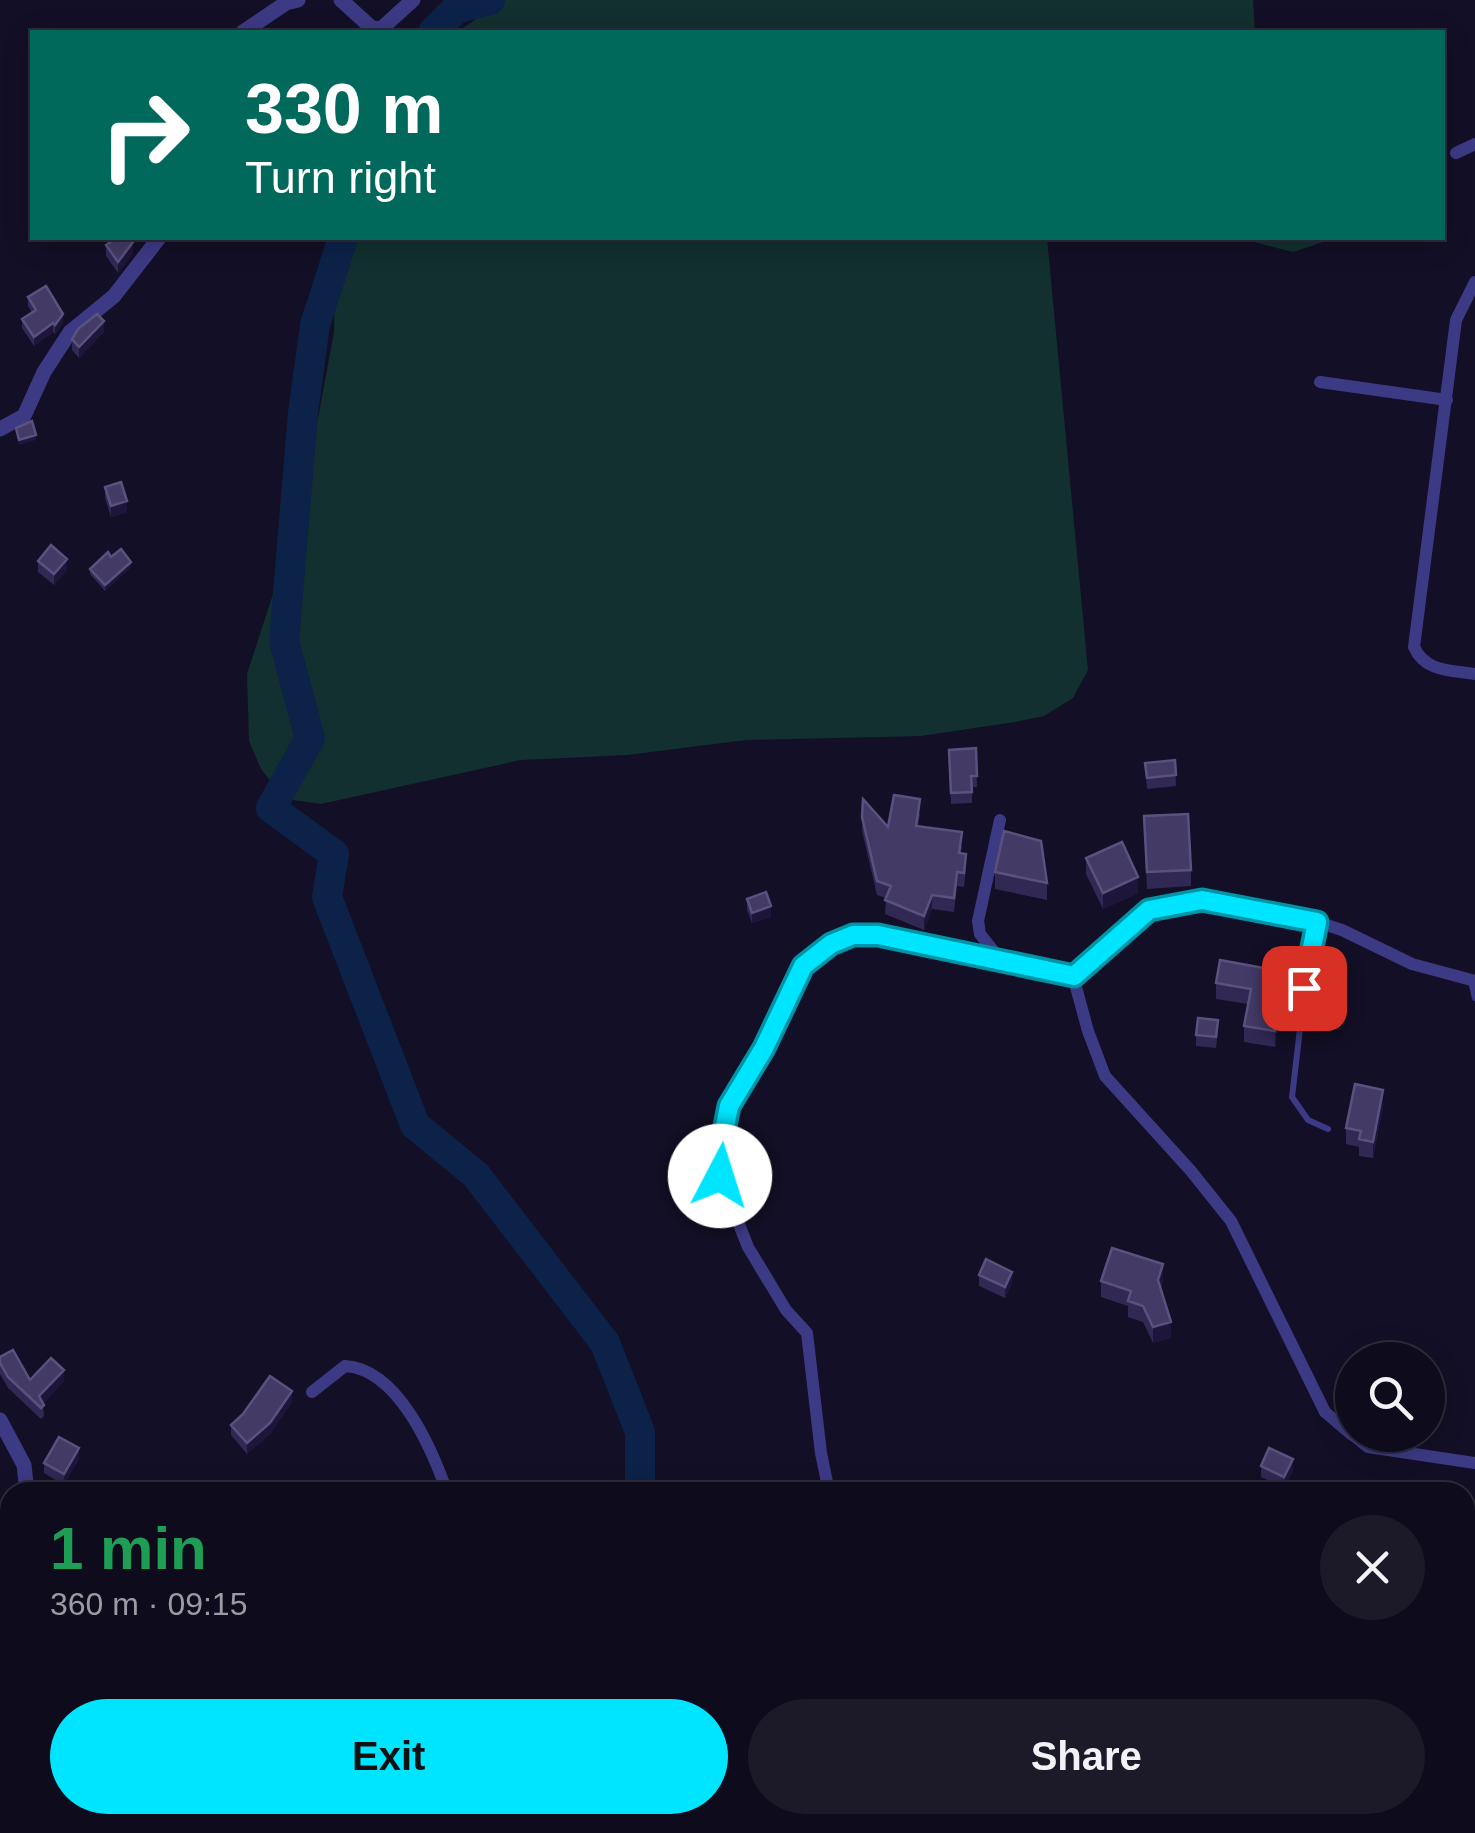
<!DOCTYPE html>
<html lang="en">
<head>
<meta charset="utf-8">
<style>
  :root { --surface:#0e0b1c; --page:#1c1929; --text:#f1f3f6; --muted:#9b9ba3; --line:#2e2b3b; --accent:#00e5ff }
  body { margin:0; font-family:Arial,sans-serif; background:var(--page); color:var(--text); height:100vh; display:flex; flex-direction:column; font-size:38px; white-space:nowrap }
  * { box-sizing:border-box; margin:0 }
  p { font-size:32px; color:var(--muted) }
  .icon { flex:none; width:55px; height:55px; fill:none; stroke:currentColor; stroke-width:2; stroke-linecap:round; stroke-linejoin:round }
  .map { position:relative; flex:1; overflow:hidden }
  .drawer { position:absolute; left:0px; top:1482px; width:1475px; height:352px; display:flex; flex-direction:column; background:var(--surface); border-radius:30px 30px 0 0; box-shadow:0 5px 25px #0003,0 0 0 2px var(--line) }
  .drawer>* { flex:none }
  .banner { position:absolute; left:30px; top:30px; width:1415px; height:210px; border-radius:0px; box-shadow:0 5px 25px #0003,0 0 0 2px var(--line); background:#00695c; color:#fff; overflow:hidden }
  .buttons { position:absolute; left:1335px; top:1342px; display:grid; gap:20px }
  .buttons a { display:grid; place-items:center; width:110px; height:110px; border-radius:50%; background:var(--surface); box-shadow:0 5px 25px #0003,0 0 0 2px var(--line); font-size:50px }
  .pin { position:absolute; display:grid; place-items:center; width:85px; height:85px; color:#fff; margin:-42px; border-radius:20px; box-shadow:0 5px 15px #0006 }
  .me { position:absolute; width:110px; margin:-55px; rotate:5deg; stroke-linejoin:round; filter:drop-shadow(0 0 8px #0008) }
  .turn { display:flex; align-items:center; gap:35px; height:210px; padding:0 50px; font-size:45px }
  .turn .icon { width:130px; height:130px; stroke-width:2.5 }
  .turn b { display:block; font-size:70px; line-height:85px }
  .round { display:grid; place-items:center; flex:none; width:105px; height:105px; border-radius:52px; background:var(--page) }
  .overview { display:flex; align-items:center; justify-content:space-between; height:170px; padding:0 50px }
  h1 { font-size:60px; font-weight:700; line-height:75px; color:#1e9e55 }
  .primary-button { display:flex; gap:20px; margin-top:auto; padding:20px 50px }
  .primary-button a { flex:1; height:115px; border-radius:60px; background:var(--accent); color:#111; font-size:40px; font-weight:700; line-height:115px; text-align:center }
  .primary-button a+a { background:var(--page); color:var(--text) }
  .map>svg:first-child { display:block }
  .green { fill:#12302f }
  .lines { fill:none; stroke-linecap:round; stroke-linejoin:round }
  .river { stroke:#0c2248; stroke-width:30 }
  .path { stroke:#2fb8b0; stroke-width:2.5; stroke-dasharray:5 8; stroke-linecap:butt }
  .service { stroke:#3d3a85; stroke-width:6 }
  .minor { stroke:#3d3a85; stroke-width:12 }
  .tertiary { stroke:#3d3a85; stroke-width:15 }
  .wall { fill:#312854 }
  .shaded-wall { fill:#1d163a }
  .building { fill:#433a66; stroke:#5a527e; stroke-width:2.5 }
  .route-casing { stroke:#0095a6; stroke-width:25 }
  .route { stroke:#00e5ff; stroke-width:18 }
</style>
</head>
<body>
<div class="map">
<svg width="1475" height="1833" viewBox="0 0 1475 1833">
  <rect width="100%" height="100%" fill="#130f26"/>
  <!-- green -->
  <path class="green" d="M504,0H1253L1255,32H457Z
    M336,238H1047L1088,670L1073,698L1044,716L1015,722L921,736L746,740L627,755L521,760L321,804L293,800L280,793L261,769L249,741L247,674L302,505L334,332Z
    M1238,238H1335L1293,252Z"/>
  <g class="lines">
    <!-- river -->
    <path class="river" d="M433,32L456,9L490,0
      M343,238L315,325L303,413L284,641L310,738L271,808L334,854L327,897L415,1125L476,1175L605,1343L640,1432V1492
      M650,1833V1825"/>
    <!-- path -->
    <path class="path" d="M785,1833L794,1825"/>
    <!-- service -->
    <path class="service" d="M1317,923L1309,952L1292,1097L1308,1120L1328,1129
      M1471,981L1475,998"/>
    <!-- minor -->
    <path class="minor" d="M1456,153L1475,144
      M1475,282L1456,320L1414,647C1425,672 1451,670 1475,674
      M1320,382L1447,400
      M999,958L980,934L978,921L1000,820
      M1073,976L1088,1031L1105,1076L1191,1171L1231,1221L1325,1412L1352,1435
      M312,1392L345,1366C398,1369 432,1449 447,1492
      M1353,1435L1368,1447L1475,1463
      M829,1492L821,1453L807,1333L786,1310L748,1247L720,1176L721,1146L729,1106L764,1048L803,966L831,944L853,935H877L1073,976L1149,911L1202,900L1317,922L1342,930L1412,964L1475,981
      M0,1752L10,1740
      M362,1825L370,1833
      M606,1833L613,1825"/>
    <!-- tertiary -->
    <path class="tertiary" d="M341,0L373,29L382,28L413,0
      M243,32L286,3L298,0
      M0,429L24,416L44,372L70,332L114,296L159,238
      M0,1420L24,1465L27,1492
      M0,1565L10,1548
      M0,1610L10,1616"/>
  </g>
  <!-- wall -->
  <path class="wall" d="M106,245L133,253L118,273L106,256Z
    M28,297L63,323L55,334L53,332L34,346L22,328V319L32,313L28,306Z
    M104,332L79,358L72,350V339Z
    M105,487L127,512L111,517L105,498Z
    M111,557L131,567L105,591L90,574V569Z
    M38,561L67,570L54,585L38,572Z
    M976,748L977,787H972V803L951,804L949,750Z
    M1175,760L1176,786L1147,789L1145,763Z
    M863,799L888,827L920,813L918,826L962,846L961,853L966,868L964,887L957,886L954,912L932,909L924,930L885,914L886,898L877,895L862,831Z
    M1144,832L1191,870V886L1147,889Z
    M1086,858L1138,893L1103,909L1086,874Z
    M995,872L1047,883V900L995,889Z
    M747,899L771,917L752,923L747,910Z
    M1216,983L1275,986L1273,1002L1279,1022L1275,1047L1244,1042V1026L1248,1004L1216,999Z
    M1218,1031L1216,1048L1196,1046V1035Z
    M1383,1106L1373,1158L1359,1156V1147L1346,1144V1128Z
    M979,1275L1012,1283L1005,1298L979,1286Z
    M1163,1280L1161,1288L1171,1338L1153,1343L1143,1322L1128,1317V1306L1101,1297V1281Z
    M0,1357L30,1380L64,1381L43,1403L44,1416L41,1419L8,1388L0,1374Z
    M292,1402L270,1434L247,1454L231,1435V1425Z
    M79,1459L64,1485L44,1473V1463Z
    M1261,1466L1293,1470L1284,1488L1261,1477Z"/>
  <!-- shaded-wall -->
  <path class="shaded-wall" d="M133,242V253L118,273V262Z
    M63,314V323L55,334V325Z
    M104,321V332L79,358V347Z
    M53,323V332L34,346V337Z
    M36,435V440L19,445V440Z
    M127,501V512L111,517V506Z
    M67,559V570L54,585V574Z
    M131,562V567L105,591V585Z
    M1138,877V893L1103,909V893Z
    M932,895V909L924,930V916Z
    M771,906V917L752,923V913Z
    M1275,970V986L1270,1017V1001Z
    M1279,1006V1022L1275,1047V1031Z
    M1383,1090V1106L1373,1158V1142Z
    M1163,1264V1280L1158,1296V1280Z
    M1012,1272V1283L1005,1298V1287Z
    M1171,1322V1338L1153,1343V1327Z
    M64,1370V1381L39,1407V1396Z
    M292,1391V1402L270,1434L247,1454V1443Z
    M79,1448V1459L64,1485V1474Z
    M1293,1459V1470L1284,1488V1477Z"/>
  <!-- building -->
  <path class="building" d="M117,238H130L133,242L118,262L106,245Z
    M46,286L63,314L55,325L53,323L34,337L22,319L36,310L28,297Z
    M97,314L104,321L79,347L72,339L78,329Z
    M32,421L36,435L19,440L16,428Z
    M121,482L127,501L111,506L105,487Z
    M51,545L67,559L54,574L38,561Z
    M121,549L131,562L105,585L90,569L108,552L111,557Z
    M976,748L977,776H971L972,792L951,793L949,750Z
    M1175,760L1176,775L1147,778L1145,763Z
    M894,795L920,799L916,826L962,832L959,853L966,854L964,873L957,872L954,898L932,895L924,916L885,900L891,886L877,881L862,817L863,799L888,827Z
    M1188,814L1191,870L1147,872L1144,816Z
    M1004,831L1041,841L1047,883L995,872Z
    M1122,842L1138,877L1103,893L1086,858Z
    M766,892L771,906L752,913L747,899Z
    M1220,960L1275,970L1270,1001L1279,1006L1275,1031L1244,1026L1251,989L1216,983Z
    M1198,1018L1218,1020L1216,1037L1196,1035Z
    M1355,1084L1383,1090L1373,1142L1359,1139L1361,1131L1346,1128Z
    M1112,1248L1163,1264L1158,1280L1171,1322L1153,1327L1143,1306L1128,1301L1131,1291L1101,1281Z
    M986,1259L1012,1272L1005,1287L979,1275Z
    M13,1350L30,1380L51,1358L64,1370L39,1396L44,1405L41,1408L8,1377L0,1363V1357Z
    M270,1376L292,1391L270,1423L247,1443L231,1425L243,1414Z
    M59,1437L79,1448L64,1474L44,1463Z
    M1269,1448L1293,1459L1284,1477L1261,1466Z
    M73,1825H106L116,1833H82Z"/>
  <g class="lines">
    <!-- route casing -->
    <g class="route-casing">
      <path id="route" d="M720,1176L721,1146L729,1106L764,1048L803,966L831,944L853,935H878L1074,976L1149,910L1202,900L1317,922L1304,988"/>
    </g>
    <!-- route -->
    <use href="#route" class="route"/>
  </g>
</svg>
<div class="buttons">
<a><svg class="icon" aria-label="search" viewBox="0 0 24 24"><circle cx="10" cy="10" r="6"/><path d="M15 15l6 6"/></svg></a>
</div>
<div class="pin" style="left:1304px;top:988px;background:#d93025"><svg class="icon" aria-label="arrive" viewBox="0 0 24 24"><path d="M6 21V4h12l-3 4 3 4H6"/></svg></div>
<svg class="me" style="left:720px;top:1176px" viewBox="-20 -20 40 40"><circle r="19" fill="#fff"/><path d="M0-13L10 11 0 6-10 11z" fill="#00e5ff"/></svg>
<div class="banner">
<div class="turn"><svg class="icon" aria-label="right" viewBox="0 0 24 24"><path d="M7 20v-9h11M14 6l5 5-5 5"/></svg><div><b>330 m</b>Turn right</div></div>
</div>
<section class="drawer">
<div class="overview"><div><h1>1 min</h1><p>360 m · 09:15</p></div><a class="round"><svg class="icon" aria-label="close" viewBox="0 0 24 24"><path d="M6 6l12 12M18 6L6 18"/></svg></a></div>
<div class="primary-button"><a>Exit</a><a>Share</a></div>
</section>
</div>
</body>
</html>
